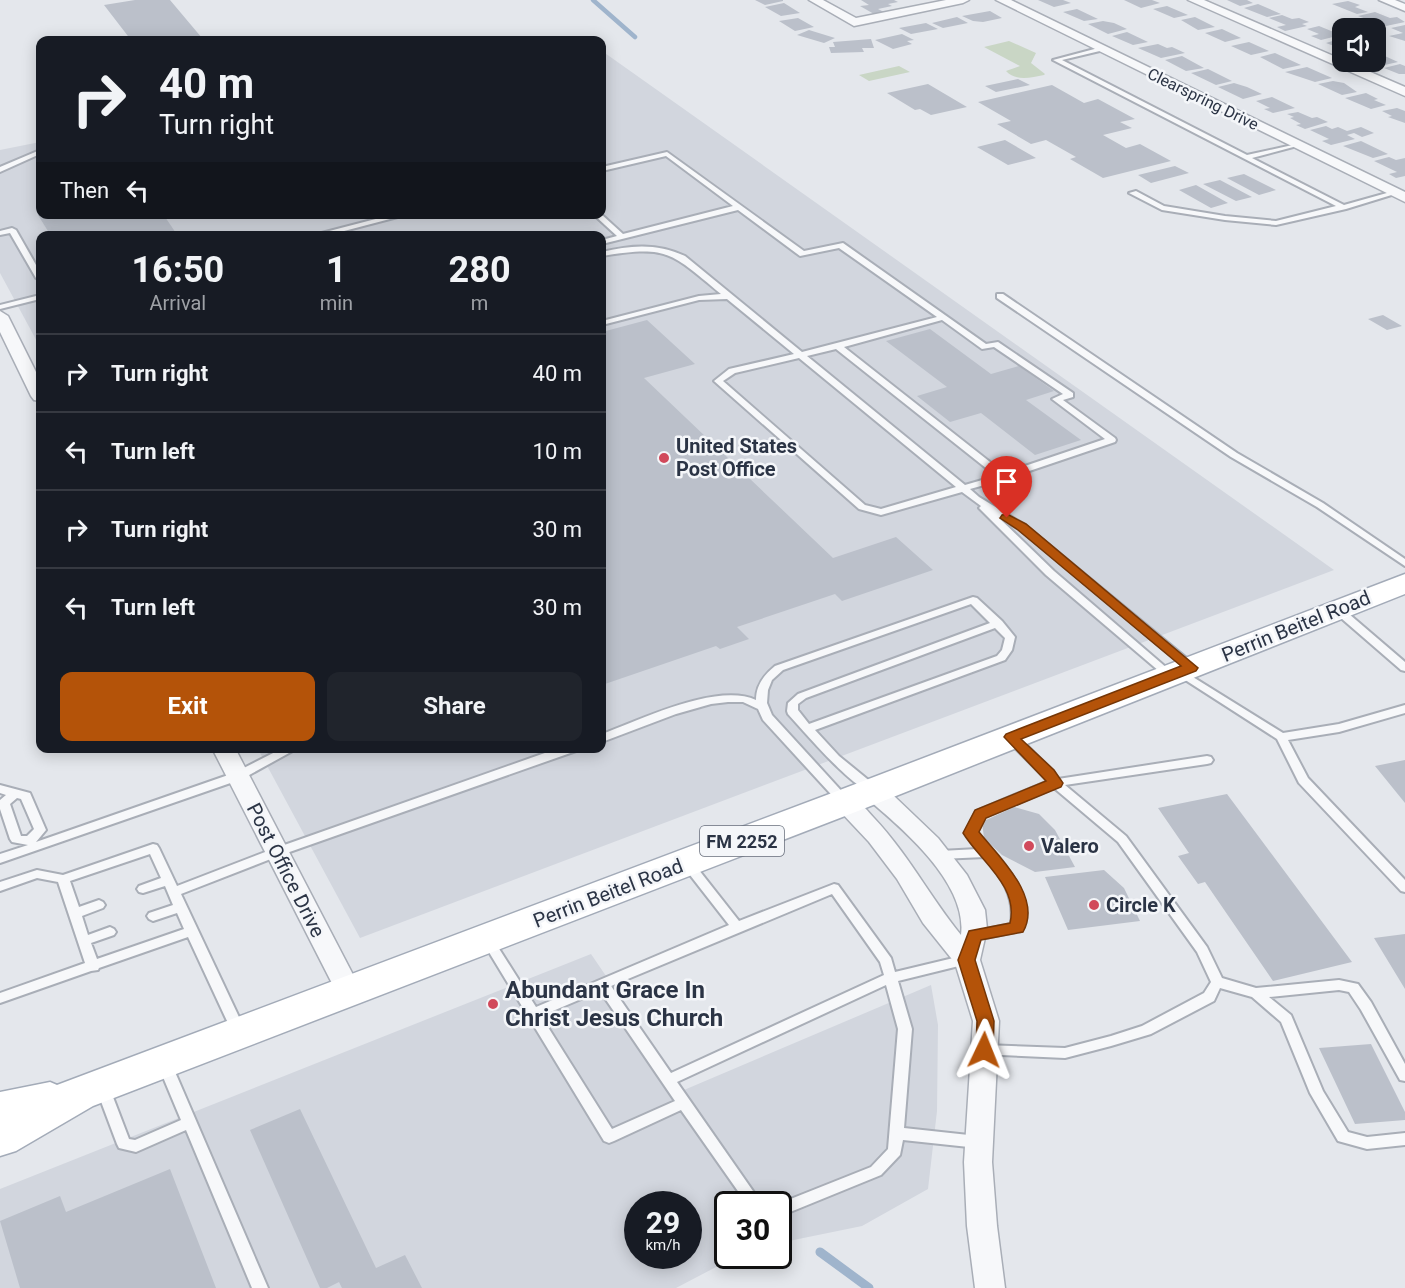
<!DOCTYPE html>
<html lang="en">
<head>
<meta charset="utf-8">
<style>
  :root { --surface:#171b24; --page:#20242c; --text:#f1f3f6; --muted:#9ea1a6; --line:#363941; --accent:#b45309 }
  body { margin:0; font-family:Roboto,sans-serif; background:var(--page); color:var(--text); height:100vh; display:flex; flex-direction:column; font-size:22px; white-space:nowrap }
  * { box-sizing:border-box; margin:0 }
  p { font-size:20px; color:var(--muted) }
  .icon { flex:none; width:33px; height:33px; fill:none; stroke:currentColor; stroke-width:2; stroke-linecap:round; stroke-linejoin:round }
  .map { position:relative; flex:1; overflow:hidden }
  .details { position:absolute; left:36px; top:231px; width:570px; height:522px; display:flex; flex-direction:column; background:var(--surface); border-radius:12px; box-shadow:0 3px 15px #0003 }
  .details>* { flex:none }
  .top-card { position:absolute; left:36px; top:36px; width:570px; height:183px; border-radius:12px; box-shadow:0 3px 15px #0003; background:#171b24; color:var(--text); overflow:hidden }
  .buttons { position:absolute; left:1332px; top:18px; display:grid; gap:12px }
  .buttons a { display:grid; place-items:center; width:54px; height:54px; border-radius:12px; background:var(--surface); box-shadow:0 3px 15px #0003; font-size:30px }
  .speed { position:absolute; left:624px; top:1191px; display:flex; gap:12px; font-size:30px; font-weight:700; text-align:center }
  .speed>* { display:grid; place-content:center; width:78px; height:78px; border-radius:50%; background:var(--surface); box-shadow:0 3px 15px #0003; line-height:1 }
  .speed small { font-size:15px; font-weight:400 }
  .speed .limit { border:3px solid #111; border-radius:9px; background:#fff; color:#111 }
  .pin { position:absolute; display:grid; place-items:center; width:51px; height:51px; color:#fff; margin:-62px -26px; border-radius:50% 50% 50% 0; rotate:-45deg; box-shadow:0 0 6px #0007 }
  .pin .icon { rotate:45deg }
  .me { position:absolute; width:66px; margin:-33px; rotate:2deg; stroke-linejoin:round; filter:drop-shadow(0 0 4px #0008) }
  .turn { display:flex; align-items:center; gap:21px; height:126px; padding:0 24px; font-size:27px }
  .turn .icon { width:78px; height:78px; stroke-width:2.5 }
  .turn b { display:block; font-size:42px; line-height:51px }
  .then { display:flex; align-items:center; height:57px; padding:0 24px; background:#0003; gap:12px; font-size:22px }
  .eta { display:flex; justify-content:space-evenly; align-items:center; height:102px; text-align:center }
  .eta b { font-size:36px; font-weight:700; line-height:42px }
  .button { display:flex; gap:12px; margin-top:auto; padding:12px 24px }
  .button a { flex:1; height:69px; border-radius:12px; background:var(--accent); color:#fff; font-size:24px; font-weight:700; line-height:69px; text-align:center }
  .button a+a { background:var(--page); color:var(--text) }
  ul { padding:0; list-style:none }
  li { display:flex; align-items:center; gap:18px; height:78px; padding:0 24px; border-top:2px solid var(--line) }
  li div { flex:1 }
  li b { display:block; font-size:22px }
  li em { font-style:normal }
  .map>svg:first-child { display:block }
  .built { fill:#d2d6de; fill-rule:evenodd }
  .green { fill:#c9d6c5 }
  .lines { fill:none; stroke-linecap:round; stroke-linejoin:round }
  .stream-far1 { stroke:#9fb4cc; stroke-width:4.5 }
  .stream { stroke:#9fb4cc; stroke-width:9 }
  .building { fill:#bbc0ca }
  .service-casing { stroke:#a9aeb7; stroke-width:4 }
  .minor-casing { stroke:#a9aeb7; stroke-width:3 }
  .primary-casing { stroke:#a3abb8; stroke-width:3 }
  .service { fill:#f7f8fa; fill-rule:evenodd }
  .minor { fill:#f7f8fa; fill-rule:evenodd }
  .primary { fill:#fff; fill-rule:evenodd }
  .route { fill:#b45309; stroke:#753606; stroke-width:1.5 }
  .poi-dot { fill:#d1495b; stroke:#f4f6f9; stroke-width:2 }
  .labels { text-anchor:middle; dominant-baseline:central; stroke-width:5; stroke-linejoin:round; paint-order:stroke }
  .far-street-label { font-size:16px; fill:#2b3445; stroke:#f4f6f9 }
  .shield { fill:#f4f6f9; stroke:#676e7b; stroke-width:1.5 }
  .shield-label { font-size:18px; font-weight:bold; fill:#2b3445 }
  .poi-label { font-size:20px; font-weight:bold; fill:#2b3445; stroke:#f4f6f9; text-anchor:start }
  .street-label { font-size:20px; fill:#2b3445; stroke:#f4f6f9 }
  .near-poi-label { font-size:24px; font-weight:bold; fill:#2b3445; stroke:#f4f6f9; text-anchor:start }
</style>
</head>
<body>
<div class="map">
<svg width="1405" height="1288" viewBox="0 0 1405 1288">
  <rect width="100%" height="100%" fill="#e4e7ec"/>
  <!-- built -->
  <path class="built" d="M602,51L1334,570L360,938L258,749L602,748V236H40V347L0,273V150L40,142V214H602Z
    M591,954L684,1090L931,985L938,1025L937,1111L928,1189L862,1226L779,1243L778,1204H728V1256H737L676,1288H0V1189ZM638,1204H688V1256H638Z"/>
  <!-- green -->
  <path class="green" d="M1009,41L1036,53L1031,63L1045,74L1044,75C1030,78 1015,81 1006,71L1020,66L984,47Z
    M899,66L910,72L869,81L859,75Z"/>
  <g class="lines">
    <!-- stream-far1 -->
    <path class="stream-far1" d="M593,0L635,37"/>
    <!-- stream -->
    <path class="stream" d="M820,1252L869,1288"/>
  </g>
  <!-- building -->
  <path class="building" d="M135,0H170L202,38L187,40H131L104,5Z
    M755,0H783V1L765,5Z
    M861,0H894L898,2L888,4L892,6L878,9L884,12L874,14L860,6L869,5Z
    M1038,0H1063L1071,3L1054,7Z
    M1124,0H1152L1160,3L1141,8Z
    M1227,0H1247L1253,3L1240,6Z
    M1348,1L1360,5L1355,7L1368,12L1357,14L1332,4Z
    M784,3L800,13L781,16L765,7Z
    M1258,4L1281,14L1267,17L1244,8Z
    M1167,6L1188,15L1174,18L1153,9Z
    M1077,9L1098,19L1084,21L1063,12Z
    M990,11L1002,18L983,22L973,21L962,16Z
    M1375,12L1390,18L1397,17L1405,22L1386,26L1358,16Z
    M1282,15L1292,19L1299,18L1309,22L1302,24L1307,26L1285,31L1277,27L1286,25L1269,18Z
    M957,17L968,23L943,28L932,23Z
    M1195,17L1215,27L1198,30L1181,20Z
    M798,18L814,27L795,31L779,21Z
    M1103,21L1114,23L1127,29L1108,34L1088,24Z
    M926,23L938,29L911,34L899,28Z
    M1405,25V41L1389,36L1403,33L1391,28Z
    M1319,26L1341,35L1321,40L1311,36L1319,34L1307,29Z
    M1222,29L1241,38L1225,42L1205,33Z
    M809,30L835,38L824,43L797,35Z
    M1127,32L1148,42L1133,45L1112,36Z
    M902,34L914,40L907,41L912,44L893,49L875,40Z
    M871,39L874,48H862L864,52L831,53L829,47H835L833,42Z
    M1339,39L1342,41V49L1326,43Z
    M1249,42L1269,51L1251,55L1231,46Z
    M1158,44L1167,48L1172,47L1185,53L1161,58L1138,48Z
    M1376,52L1398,62L1380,66L1370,62H1376Z
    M1275,53L1301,65L1283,69L1260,57Z
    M1182,56L1204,68L1186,71L1165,60Z
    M1400,64L1405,66V74H1399L1384,68Z
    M1307,67L1332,78L1315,82L1285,72Z
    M1208,69L1232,81L1216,85L1191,73Z
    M1018,79L1030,85L996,92L985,86Z
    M1333,81L1344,83L1357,92L1342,95L1318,84Z
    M1234,83L1247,87L1262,94L1243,99L1218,87Z
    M928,84L967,107L931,115L920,109L915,110L887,93Z
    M1052,85L1084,103L1098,99L1135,119L1120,122L1132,128L1103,135L1126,148L1140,144L1171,161L1103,178L1070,159L1076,157L1046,140L1031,144L997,124L1011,121L978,102Z
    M1366,93L1378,99L1374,100L1386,105L1371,109L1345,98Z
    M1272,97L1295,108L1273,113L1264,109L1270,108L1256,101Z
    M1397,108L1405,111V123L1388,117L1392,116L1382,111Z
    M1298,112L1312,118L1317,117L1328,122L1305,129L1296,125L1301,124L1290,118L1294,117L1287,114Z
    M1326,126L1332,129L1338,127L1347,131L1361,127L1374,133L1362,137L1354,133L1347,135L1355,139L1331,145L1322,141L1329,139L1310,130Z
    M1005,140L1036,158L1008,165L977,147Z
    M1361,141L1388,154L1373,158L1343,146Z
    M1389,157L1396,160L1405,158V176L1396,178L1389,174L1397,172L1374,161Z
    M1175,166L1189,173L1151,183L1138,175Z
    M1244,174L1276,190L1259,195L1227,178Z
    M1220,180L1252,197L1236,201L1203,184Z
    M1196,185L1228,203L1211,208L1179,190Z
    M42,214H163L178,236H51L38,215Z
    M1383,315L1402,326L1387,330L1368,319Z
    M647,320L695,364L644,378L833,558L896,537L933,570L842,601L835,594L737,627L749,639L720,649L716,646L602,685V332Z
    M930,329L991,374L1019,366L1054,391L1026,400L1081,440L1035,455L981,413L950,422L917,396L947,387L886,341Z
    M1405,760V803L1375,766Z
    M1227,794L1352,962L1273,981L1205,882L1198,884L1178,856L1189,853L1158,808Z
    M1014,807L1039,814L1055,830L1075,867L1035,872L1002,855L984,838L982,822Z
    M1104,870L1124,888L1140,921L1068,930L1045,877Z
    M1405,934V989L1374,938Z
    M1371,1044L1405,1112V1120L1355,1124L1319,1048Z
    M300,1109L376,1268L405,1255L422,1288H342L339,1282L327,1288H320L250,1130Z
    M170,1169L216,1288H20L0,1221L60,1196L66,1212Z"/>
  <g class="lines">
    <!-- service casing -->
    <g class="service-casing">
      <path id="service" d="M1102,47L1105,49L1104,50L1062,60L1247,155L1297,144V146L1252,158L1344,205L1394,191L1398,193L1346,209L1276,225L1225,220L1162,210L1129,193L1136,191L1164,206L1225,216L1276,221L1336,206L1053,60Z
        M40,150V154L0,172V167Z
        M667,152L804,251L843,243L986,344L998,342L1073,393V397L1063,400L1115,438L1116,440L1115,442L1006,479L970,489L979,497L1025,525L1195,665L1196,667L1195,669H1187L1019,529L998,517L1054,571L1175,675L1170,678L1166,677L1046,575L979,508L981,506L962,492L881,515L859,509L714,381L729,369L794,354L727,299L699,300L602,325V321L699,296L721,294C671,253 669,245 602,256V252C631,245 657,243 685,256L802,352L937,317L839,248L800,256L738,210L602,244V240L617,236L593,214H601L623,234L733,206L666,156L602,171V167ZM942,320L982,349L994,347L1063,394L1052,399L1105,439L1004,473L844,347ZM836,349L996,476L965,485L807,356ZM799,358L956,487L881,509L865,505L723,381L735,373Z
        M395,214H409L325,236H310Z
        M12,228L16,230L40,272V280L36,278L10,233L0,235V231Z
        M997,294H1003L1237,453L1323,503L1405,559V566L1317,507L1231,457L997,298Z
        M40,295V299L0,309V305Z
        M973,597L977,598L1002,621L1015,637L1012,650L1005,660L815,730L839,756L877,787L879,790L877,793C859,797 802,729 788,714L787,711L788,703L798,694L990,623L971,604L783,670L772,680L768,690L767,703L772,715L847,797L849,800L847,803H839L763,720L758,709L743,702H728L711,704L676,714L602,742V734C640,720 717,682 756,700C756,685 764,675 775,666ZM995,628L1005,638L1002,650L997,656L809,724L798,710V704L806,698Z
        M1338,607L1342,608L1405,662V671L1401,670L1334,612L1333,610L1334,608Z
        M1180,669L1283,733L1339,724L1405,705V713L1339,732L1288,740L1308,778L1405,880V892L1401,891L1299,783L1277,739L1176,674L1175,672L1176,670Z
        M1011,733L1015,734L1053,771L1058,779L1207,756L1211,757L1213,760L1211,763L1207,764L1065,785L1126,836L1207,947L1222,978L1256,988L1339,980L1358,984L1371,1002L1405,1064V1081L1400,1080L1361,1010L1349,992L1339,990L1269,997L1291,1015L1323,1091L1348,1132L1367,1137L1405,1133V1145L1367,1149L1338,1141L1310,1093L1281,1022L1252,997L1220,988L1214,1001L1151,1034L1111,1046L1065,1058L979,1054L977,1050L979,1046L984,1045L1065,1048L1111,1036L1142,1026L1204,993L1211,982L1197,952L1118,842L1054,788L985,817L977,832C999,857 1038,895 1021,931L975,940L971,938L969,935L971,932L1011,924C1015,897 1002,878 985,857L940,859L936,858L934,855L936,852L940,851L978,849L965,833L976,811L1048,781L1007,740L1005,737Z
        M283,748H298L242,779L0,863V854L28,845L12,842L10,839L0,809V800L6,795L0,793V785L30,793L46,830L36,842L234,773ZM17,798L21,799L34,829L27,836H21L10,804Z
        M559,748H577L576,751L281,855L181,894L246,1032L244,1036L239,1037L234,1036L188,937L99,968L98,970L91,971L0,1003V993L85,963L58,882L37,878L0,891V882L37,870L63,875L153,844L157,845L159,848L177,886L273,849ZM150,854L161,878L139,886L137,889L139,892L143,893L165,886L173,905L149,913L147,916L149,919L153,921L177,913L184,929L97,959L91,943L114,935L116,932L114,929L110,927L88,935L82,916L103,908L105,905L103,902L99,900L79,907L70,881Z
        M687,859L691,860L739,921L834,884L838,885L891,958L895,972L966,955L971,957L972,960L971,963L898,981L912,1029L904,1128L978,1136L983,1138L985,1142L983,1146L978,1148L903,1140L900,1155L881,1175L778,1217V1204L871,1167L888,1149L898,1029L886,985L677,1082L762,1204H747L681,1110L614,1141L609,1143L604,1141L481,939L483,936L487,934L491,936L536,1007L729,925L683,866L681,863L683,860ZM832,894L880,962L884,975L671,1073L611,986ZM600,991L675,1101L612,1129L541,1016Z
        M165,1060L170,1061L172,1065L268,1288H252L186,1130L136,1152L119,1148L117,1144L96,1088L98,1084L103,1082L108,1084L129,1139L135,1140L181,1120L158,1065L160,1061Z"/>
    </g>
    <!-- minor casing -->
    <g class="minor-casing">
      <path id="minor" d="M809,0H823L856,18L946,0H969L963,3L854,26Z
        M996,0H1011L1405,192V202Z
        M1188,0H1204L1405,87V96Z
        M1379,0H1395L1405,4V11Z
        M0,311L8,316L40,380V401L34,400L31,396L0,332Z
        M212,748H235L362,992L358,999L349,1002L340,999Z
        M873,783L881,785L894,796L938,838L967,875L985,910L987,929L980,960L999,1021L992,1162L997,1226L1005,1288H975L967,1226L964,1162L973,1021L955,963L923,923L897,879L869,842L837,808L833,802L837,796C843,795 849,793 854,798C862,803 868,812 874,818C908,854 930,897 961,935C968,883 901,827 865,797L861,791L865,785Z"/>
    </g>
    <!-- primary casing -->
    <g class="primary-casing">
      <path id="primary" d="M1405,574V594L858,811L93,1106L16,1151L0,1156V1092L50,1082L57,1085L832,793Z"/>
    </g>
    <!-- service -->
    <use href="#service" class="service"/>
    <!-- minor -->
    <use href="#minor" class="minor"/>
    <!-- primary -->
    <use href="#primary" class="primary"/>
  </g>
  <!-- route -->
  <path class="route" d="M1007,514L1026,524L1198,668L1196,671L1021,739L1054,770L1063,783L1061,787L986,818L979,832C999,857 1043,897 1023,932L981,940L975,960L994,1021L993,1050L991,1055L984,1057L978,1055L976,1050L977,1021L958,960L969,931L1010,923C1019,886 980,861 963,833L975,810L1046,781L1004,737L1006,734L1181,666L1018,530L1000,518L1002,515Z"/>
  <!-- markers -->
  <g class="poi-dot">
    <circle cx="664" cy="458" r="6"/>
    <circle cx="1029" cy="846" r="6"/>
    <circle cx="1094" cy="905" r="6"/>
    <circle cx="493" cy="1004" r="6"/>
  </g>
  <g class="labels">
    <!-- far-street labels -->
    <g class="far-street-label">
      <text transform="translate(1203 99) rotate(26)">Clearspring Drive</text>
    </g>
    <!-- shield labels -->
    <rect class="shield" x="700" y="826" width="84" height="30" rx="4.5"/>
    <g class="shield-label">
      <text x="742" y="841">FM 2252</text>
    </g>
    <!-- poi labels -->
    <g class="poi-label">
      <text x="676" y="446">United States<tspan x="676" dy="23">Post Office</tspan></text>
      <text x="1041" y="846">Valero</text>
      <text x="1106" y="905">Circle K</text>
    </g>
    <!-- street labels -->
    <g class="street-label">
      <text transform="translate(1296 626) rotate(-22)">Perrin Beitel Road</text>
      <text transform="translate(286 870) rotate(63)">Post Office Drive</text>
      <text transform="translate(608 893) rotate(-21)">Perrin Beitel Road</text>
    </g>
    <!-- near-poi labels -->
    <g class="near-poi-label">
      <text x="505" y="990">Abundant Grace In<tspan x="505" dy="28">Christ Jesus Church</tspan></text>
    </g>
  </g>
</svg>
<div class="buttons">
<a><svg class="icon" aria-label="sound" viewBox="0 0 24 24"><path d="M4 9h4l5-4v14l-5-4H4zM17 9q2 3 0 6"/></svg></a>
</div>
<div class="speed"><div>29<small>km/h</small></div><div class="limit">30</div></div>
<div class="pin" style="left:1007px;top:518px;background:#d93025"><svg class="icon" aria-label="arrive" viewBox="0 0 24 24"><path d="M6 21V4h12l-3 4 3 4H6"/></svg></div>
<svg class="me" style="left:984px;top:1050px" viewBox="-20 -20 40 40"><path d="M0-17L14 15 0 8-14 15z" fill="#b45309" stroke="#fff" stroke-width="4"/></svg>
<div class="top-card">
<div class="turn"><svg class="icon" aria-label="right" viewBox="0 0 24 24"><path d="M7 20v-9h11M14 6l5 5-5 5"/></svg><div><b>40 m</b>Turn right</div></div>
<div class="then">Then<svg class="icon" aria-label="left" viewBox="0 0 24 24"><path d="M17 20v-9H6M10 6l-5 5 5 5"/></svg></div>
</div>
<section class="details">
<div class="eta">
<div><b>16:50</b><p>Arrival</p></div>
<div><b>1</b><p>min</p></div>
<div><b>280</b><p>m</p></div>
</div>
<ul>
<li><svg class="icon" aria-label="right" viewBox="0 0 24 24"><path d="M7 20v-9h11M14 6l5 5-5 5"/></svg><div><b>Turn right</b></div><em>40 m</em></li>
<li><svg class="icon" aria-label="left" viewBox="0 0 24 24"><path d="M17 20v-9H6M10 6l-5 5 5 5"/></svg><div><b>Turn left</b></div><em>10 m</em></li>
<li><svg class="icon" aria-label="right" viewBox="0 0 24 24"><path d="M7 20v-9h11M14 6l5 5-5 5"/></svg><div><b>Turn right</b></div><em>30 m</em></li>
<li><svg class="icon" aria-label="left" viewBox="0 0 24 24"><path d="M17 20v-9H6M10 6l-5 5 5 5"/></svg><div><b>Turn left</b></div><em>30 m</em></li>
</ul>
<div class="button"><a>Exit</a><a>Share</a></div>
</section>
</div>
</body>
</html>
